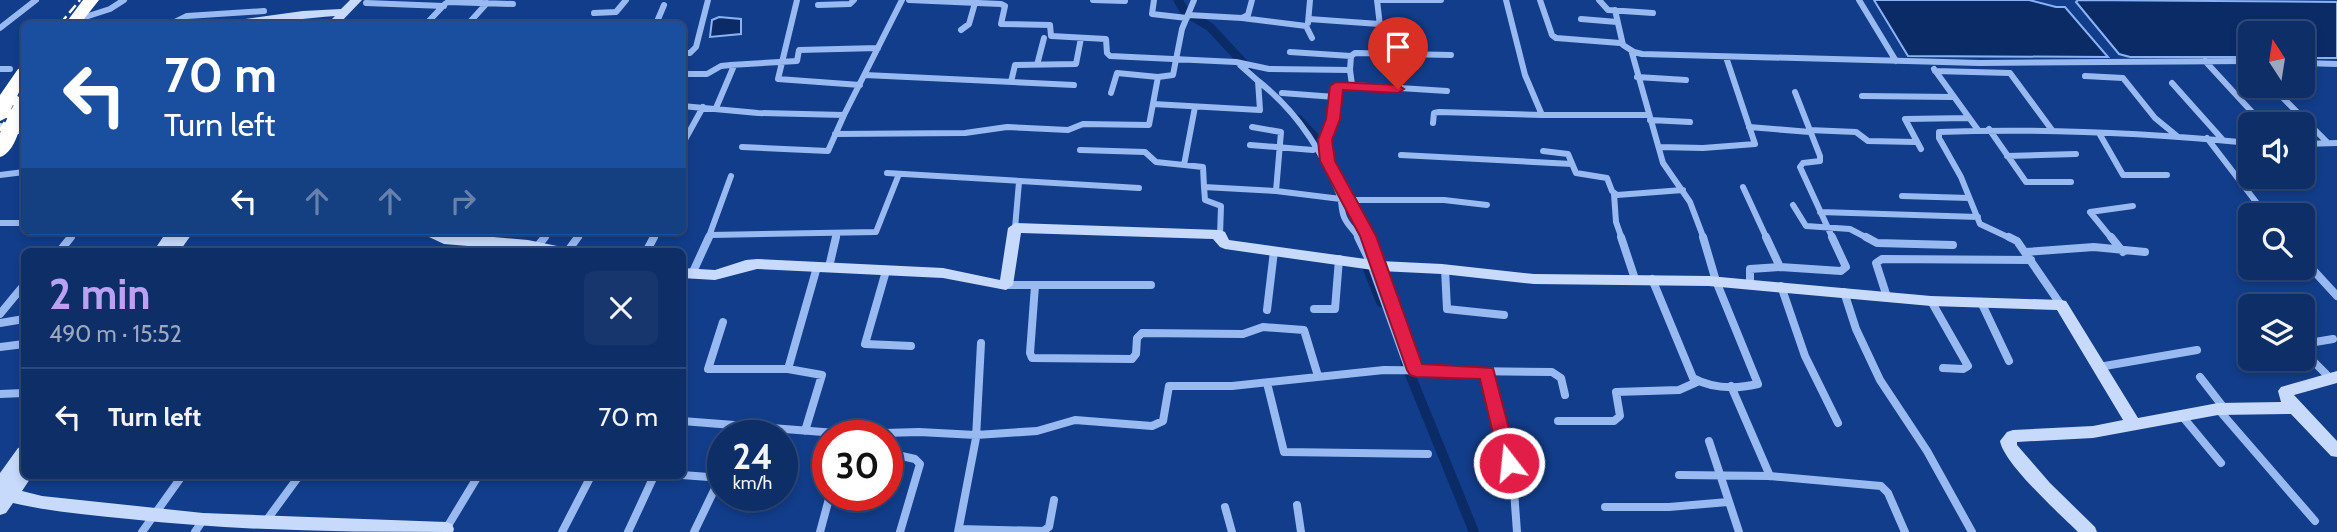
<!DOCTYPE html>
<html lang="en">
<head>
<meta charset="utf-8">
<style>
  :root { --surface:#0e2e68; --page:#17366e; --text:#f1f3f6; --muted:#9ba8c0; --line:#2e4a7c; --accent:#bca0f2 }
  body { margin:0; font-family:Cabin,sans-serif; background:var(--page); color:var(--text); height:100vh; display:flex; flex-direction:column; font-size:26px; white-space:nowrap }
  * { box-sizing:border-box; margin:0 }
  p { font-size:23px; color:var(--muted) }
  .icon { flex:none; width:38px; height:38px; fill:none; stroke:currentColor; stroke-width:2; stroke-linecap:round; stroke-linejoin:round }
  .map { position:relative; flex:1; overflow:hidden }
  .details { position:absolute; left:21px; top:248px; width:665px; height:231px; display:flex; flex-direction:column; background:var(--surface); border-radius:10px; box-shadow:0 4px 10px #0003,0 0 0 2px var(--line) }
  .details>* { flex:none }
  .banner { position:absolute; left:21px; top:21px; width:665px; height:214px; border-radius:10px; box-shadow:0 4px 10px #0003,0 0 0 2px var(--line); background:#1a4fa0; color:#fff; overflow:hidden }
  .needle { width:46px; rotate:348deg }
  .fabs { position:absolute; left:2238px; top:21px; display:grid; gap:14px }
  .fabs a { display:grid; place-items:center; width:77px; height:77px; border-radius:10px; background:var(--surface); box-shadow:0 4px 10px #0003,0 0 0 2px var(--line); font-size:35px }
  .speed { position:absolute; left:707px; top:420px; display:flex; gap:14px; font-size:35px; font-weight:700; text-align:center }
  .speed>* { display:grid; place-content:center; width:91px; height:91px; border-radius:50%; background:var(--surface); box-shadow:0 4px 10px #0003,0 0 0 2px var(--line); line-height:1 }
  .speed small { font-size:18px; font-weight:400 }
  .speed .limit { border:10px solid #d22; background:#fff; color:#111 }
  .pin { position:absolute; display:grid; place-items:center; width:60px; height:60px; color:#fff; margin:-72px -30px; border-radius:50% 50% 50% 0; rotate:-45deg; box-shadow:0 0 7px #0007 }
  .pin .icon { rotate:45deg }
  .me { position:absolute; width:77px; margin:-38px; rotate:344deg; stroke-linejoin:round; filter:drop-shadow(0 0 5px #0008) }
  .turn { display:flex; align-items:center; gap:24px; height:147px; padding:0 28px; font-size:32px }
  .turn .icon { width:91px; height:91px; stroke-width:2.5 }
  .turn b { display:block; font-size:49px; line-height:60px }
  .lanes { display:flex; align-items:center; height:66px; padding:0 28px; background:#0003; justify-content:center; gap:35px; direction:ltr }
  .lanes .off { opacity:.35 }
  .round { display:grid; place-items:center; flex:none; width:74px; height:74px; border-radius:10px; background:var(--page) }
  .head { display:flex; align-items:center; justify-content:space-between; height:119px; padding:0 28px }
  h1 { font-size:42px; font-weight:700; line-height:52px; color:var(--accent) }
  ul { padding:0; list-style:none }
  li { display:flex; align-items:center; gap:21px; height:98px; padding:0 28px; border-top:2px solid var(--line) }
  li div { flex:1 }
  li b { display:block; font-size:26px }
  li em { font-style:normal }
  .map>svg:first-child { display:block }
  .water { fill:#0b2b67; stroke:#8bb3f4; stroke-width:2 }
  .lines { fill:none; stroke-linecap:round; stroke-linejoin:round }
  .canal-far1 { stroke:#0b2b67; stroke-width:9 }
  .canal { stroke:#0b2b67; stroke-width:10 }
  .street-far1 { stroke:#99baf1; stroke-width:6 }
  .street { stroke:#99baf1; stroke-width:8 }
  .secondary { fill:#c7dafb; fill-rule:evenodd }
  .highway { fill:#fff; fill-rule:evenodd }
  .rail { stroke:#fff; stroke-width:2.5; stroke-dasharray:10 4.5; stroke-linecap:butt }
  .route { fill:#e11d48; stroke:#92132f; stroke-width:2 }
</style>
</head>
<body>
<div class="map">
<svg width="2337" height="532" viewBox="0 0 2337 532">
  <rect width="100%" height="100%" fill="#123d8a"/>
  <!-- water -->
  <path class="water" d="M1874,0H2029L2056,7H2065L2108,57L1908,56Z
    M2078,0L2337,2V58H2303V33H2250V57H2130L2119,54L2076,2Z
    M719,17L741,19V34L710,37L712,20Z"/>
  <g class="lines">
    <!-- canal-far1 -->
    <path class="canal-far1" d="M1178,0L1185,12L1210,27L1248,68
      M1298,119L1314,136L1320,153"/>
    <!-- canal -->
    <path class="canal" d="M1369,257L1368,269L1381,302
      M1405,362L1474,532"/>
    <!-- street-far1 -->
    <path class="street-far1" d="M797,0L778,79L860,85
      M909,0L1001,4L1005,6L1001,24L1050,25L1051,36L1106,39L1107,53L1110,56L1236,62L1269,69L1350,70L1352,85L1336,87L1335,111L1324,148L1349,200L1276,191L1204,187L1205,200L1221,206L1220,235
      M1093,0L1125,1
      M1154,0L1152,14L1187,18
      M1377,0L1380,26L1403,28
      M1379,0H1441
      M1506,0L1525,75L1542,115H1648
      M1540,0L1552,35L1556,38L1620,43
      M1599,0L1608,10L1653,13
      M1859,0L1896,61
      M448,2L513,4
      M366,3L444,6
      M818,5L850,4L854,0
      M1615,10L1623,45L1634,52L1642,54L1980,63L2250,61
      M594,13L616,12L626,0
      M1188,15L1242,18L1248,15L1252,0
      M1242,18L1306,26L1312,38
      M79,19L110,9L124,0
      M1309,19L1379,24
      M1581,19L1617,22
      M1308,23L1310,0
      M171,24L187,16L264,11
      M426,24L445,4
      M468,24L487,3
      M656,24L664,5
      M0,28L36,0
      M961,30L969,24L975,3
      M1290,52L1351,56
      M683,53H690L696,47L708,0
      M1632,53L1663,163L1690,202L1704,239
      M2205,61L2263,124
      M2303,63L2337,64
      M730,65L797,61L799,50L878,48
      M1037,65L1044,38
      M0,69H10
      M1934,69L1978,130
      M1350,70L1351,56L1355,53L1451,55
      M1935,71L2010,73L2052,130
      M682,74H707L721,66L731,65L733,68L716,108
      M865,75L1074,85
      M2085,76L2123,78L2155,118L2177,136
      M1637,77L1686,80
      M1258,81C1297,111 1322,150 1340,196C1342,203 1341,210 1344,217C1348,227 1355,230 1359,239
      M1011,82L1015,65L1076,64L1081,38
      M2172,83L2222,139
      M1352,85L1447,91
      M2276,91L2328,143
      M1795,92L1820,156V161L1803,163L1800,167L1833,239
      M1111,93L1117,73L1158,77
      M1282,93L1335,97
      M1862,96L1952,97
      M1153,104L1260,110L1258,81L1240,65
      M682,106L758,113L844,115L828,151L742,147
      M844,115L902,0
      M1650,120L1690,122
      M1433,123L1434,113L1439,112L1542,115
      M1252,127L1281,132L1276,191
      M1749,127L1810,132
      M1989,129L2026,182H2071
      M1809,130L1856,132L1868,141L1916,142
      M2099,133L2123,175H2167
      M835,134L965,133L1007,127L1068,130L1083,124L1149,125L1158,77L1173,75L1182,29L1194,0
      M2207,138L2266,215
      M2303,144L2337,143
      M682,145L703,107
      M1250,145L1313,150
      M1659,147L1703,148L1755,144L1726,57
      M1921,149L1905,119L1968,118
      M1080,150L1145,152L1156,162L1203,167L1204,187
      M1543,151L1568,154L1576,173L1607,178L1612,191L1617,195L1683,190
      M1401,155L1572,164
      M2007,156L2076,154
      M1184,165L1195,107
      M887,173L1139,188
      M0,175L24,172
      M1743,187L1767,239
      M1614,194L1616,222L1622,239
      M1902,196L1969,198
      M1793,205L1806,226L1850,229L1869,239
      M1820,212L1978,217
      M0,223H24
      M1015,228L1019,182
      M710,235L876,232L899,174
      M70,239L76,231
      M543,239L550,231
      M577,239L583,231
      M653,239L657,231
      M708,239L731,176
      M836,239L837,234
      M1367,239L1349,200H1444L1487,205
      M2012,239L1980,224L1961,177L1939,138V132C2043,128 2146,133 2250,143
      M2112,239L2090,212L2133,206"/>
    <!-- street -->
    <path class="street" d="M1358,237L1371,264L1409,370
      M1366,237L1380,266L1416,370
      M1621,237L1635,279
      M1866,237L1877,243L1953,245
      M2009,237L2017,241L2061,305
      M2111,237L2123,252
      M536,248L545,237
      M59,252L71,237
      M567,252L578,237
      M646,252L654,237
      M2026,252L2094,247L2145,252
      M2303,259L2337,296
      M829,267L836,237
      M1780,267L1841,271L1846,267L1832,237
      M1445,269L1447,309L1504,315
      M886,271L865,344L911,346
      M692,274L709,237
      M1652,279L1693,378C1713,389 1736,389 1758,384L1716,281L1703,237
      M1750,284V269L1780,267L1766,237
      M1006,285H1151
      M1035,286L1030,353L1032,358L1132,359L1136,354L1137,338L1142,333L1243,334L1263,327L1304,330L1318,376
      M1781,286L1805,356L1838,423
      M1844,292L1856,329L1880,380L1927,451L1972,532
      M1887,297L1876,263L1882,259L2031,260
      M1931,301L1968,366L1963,369L1943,368
      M1981,302L2009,361
      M1314,309H1335L1339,259
      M1267,310L1274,251
      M0,314L24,285
      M723,322L708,369H788L822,375L805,431
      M0,323L24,319
      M2242,334L2250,332
      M2303,344L2333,339
      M0,347L24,344
      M2303,351L2330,378
      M2099,367L2197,350
      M788,369L817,267
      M1487,373L1513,477L1517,532
      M2200,377L2224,408
      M1267,383L1284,452L1428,454
      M1731,386L1770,476
      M0,394L24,393
      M2218,409L2315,521
      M2182,416L2221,463
      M682,421L849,434L919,432L976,435L1037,431L1075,420L1152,426L1163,421L1169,386H1232L1384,370L1552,372L1561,378L1565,395
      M1558,421H1614L1620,416L1616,392L1679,390L1697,382
      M889,433L888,453L915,459L920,464L900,532
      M1709,441L1739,532
      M682,475L722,478
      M1679,475L1770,476L1881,486L1888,493L1905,532
      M1297,505L1301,532
      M1225,507L1232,532
      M1605,507H1669L1728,502
      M266,521L299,476
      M446,529L478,476
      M959,529L1043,531L1049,527L1054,500
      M142,532L182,476
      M195,532L203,520
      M562,532L591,476
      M628,532L654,476
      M694,532L720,478
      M820,532L830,495
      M958,532L976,438L981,343"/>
    <!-- secondary -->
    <path class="secondary" d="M350,0H362L339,24H327L335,16C299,18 261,27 225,24L231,21L303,11L341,9Z
      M107,21H135L141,24H101Z
      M0,123L24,127V135L0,131Z
      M1015,223L1220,230L1225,232L1229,240L1380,261L1442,264L1534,274L1709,276L1931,296L2061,300L2066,301L2138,418L2218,403L2281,402L2278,391L2281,387L2337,371V383L2294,395L2337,441V457L2331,456L2291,414L2218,415L2093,438L2017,442V445L2050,483L2095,527L2097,532H2078C2060,514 2004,464 2000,441L2007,432L2013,430L2093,426L2123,420L2057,310L1931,306L1709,286L1534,284L1442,274L1380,271L1225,249L1220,247L1213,239L1021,233L1013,285L1006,290L943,278L757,269L715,280L682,278V268L715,270L746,260L757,259L943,268L1000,280L1008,228Z
      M167,231H194L179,252H153Z
      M427,231L528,240L562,247L569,252H539L444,244L429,237Z
      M24,446V465L21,469L24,468V476H32L22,491L42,496L203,513L446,522L452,524L454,529L453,532C345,532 237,531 129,519C90,515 51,512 13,503L6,513L0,515V473L18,448Z"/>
    <!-- highway -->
    <path class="highway" d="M83,0H99L80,24H65Z
      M24,67C25,85 16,97 9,114L18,97L24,96C25,111 18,152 0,157V133L8,117L0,121V95L18,69Z"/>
    <!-- rail -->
    <path class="rail" d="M60,24L80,0
      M0,131L24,85"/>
  </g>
  <!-- route -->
  <path class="route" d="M1336,82L1398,85L1404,89L1398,93L1343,90L1340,119L1332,140L1335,161L1376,236L1422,364L1493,368L1518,463L1515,468L1509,470L1502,468L1500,463L1480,379L1416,377L1410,375L1407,370L1360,236L1320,161L1318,140L1326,119L1330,86Z"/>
</svg>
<div class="fabs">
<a><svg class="needle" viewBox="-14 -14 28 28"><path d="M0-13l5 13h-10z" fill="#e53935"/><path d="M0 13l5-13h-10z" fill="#9ba8c0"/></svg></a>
<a><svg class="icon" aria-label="sound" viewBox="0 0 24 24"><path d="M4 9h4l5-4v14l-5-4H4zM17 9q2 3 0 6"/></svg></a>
<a><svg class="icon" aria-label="search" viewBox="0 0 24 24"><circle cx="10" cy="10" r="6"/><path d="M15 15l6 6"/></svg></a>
<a><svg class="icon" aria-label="layers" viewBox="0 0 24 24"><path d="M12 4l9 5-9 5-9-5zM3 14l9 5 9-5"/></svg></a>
</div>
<div class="speed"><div>24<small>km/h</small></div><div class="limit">30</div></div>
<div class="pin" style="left:1398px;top:89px;background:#d93025"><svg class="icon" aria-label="arrive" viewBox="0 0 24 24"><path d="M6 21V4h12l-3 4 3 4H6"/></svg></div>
<svg class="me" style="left:1509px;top:463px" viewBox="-20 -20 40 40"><circle r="17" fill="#e11d48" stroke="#fff" stroke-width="3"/><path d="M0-11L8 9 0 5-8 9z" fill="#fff"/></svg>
<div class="banner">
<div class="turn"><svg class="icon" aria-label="left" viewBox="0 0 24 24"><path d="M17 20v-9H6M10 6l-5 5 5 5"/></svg><div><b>70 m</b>Turn left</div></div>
<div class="lanes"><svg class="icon" aria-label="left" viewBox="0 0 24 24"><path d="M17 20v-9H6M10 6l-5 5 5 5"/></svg><svg class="icon off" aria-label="ahead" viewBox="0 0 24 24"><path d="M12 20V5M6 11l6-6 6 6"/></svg><svg class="icon off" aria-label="ahead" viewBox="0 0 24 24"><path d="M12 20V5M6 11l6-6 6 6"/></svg><svg class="icon off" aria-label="right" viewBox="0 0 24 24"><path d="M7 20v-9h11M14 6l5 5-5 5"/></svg></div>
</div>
<section class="details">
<div class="head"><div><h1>2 min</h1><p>490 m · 15:52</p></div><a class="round"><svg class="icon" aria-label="close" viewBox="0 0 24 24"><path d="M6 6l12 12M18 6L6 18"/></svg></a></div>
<ul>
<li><svg class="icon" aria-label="left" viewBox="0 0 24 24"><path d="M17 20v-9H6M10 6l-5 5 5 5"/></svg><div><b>Turn left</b></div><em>70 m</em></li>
</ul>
</section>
</div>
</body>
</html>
